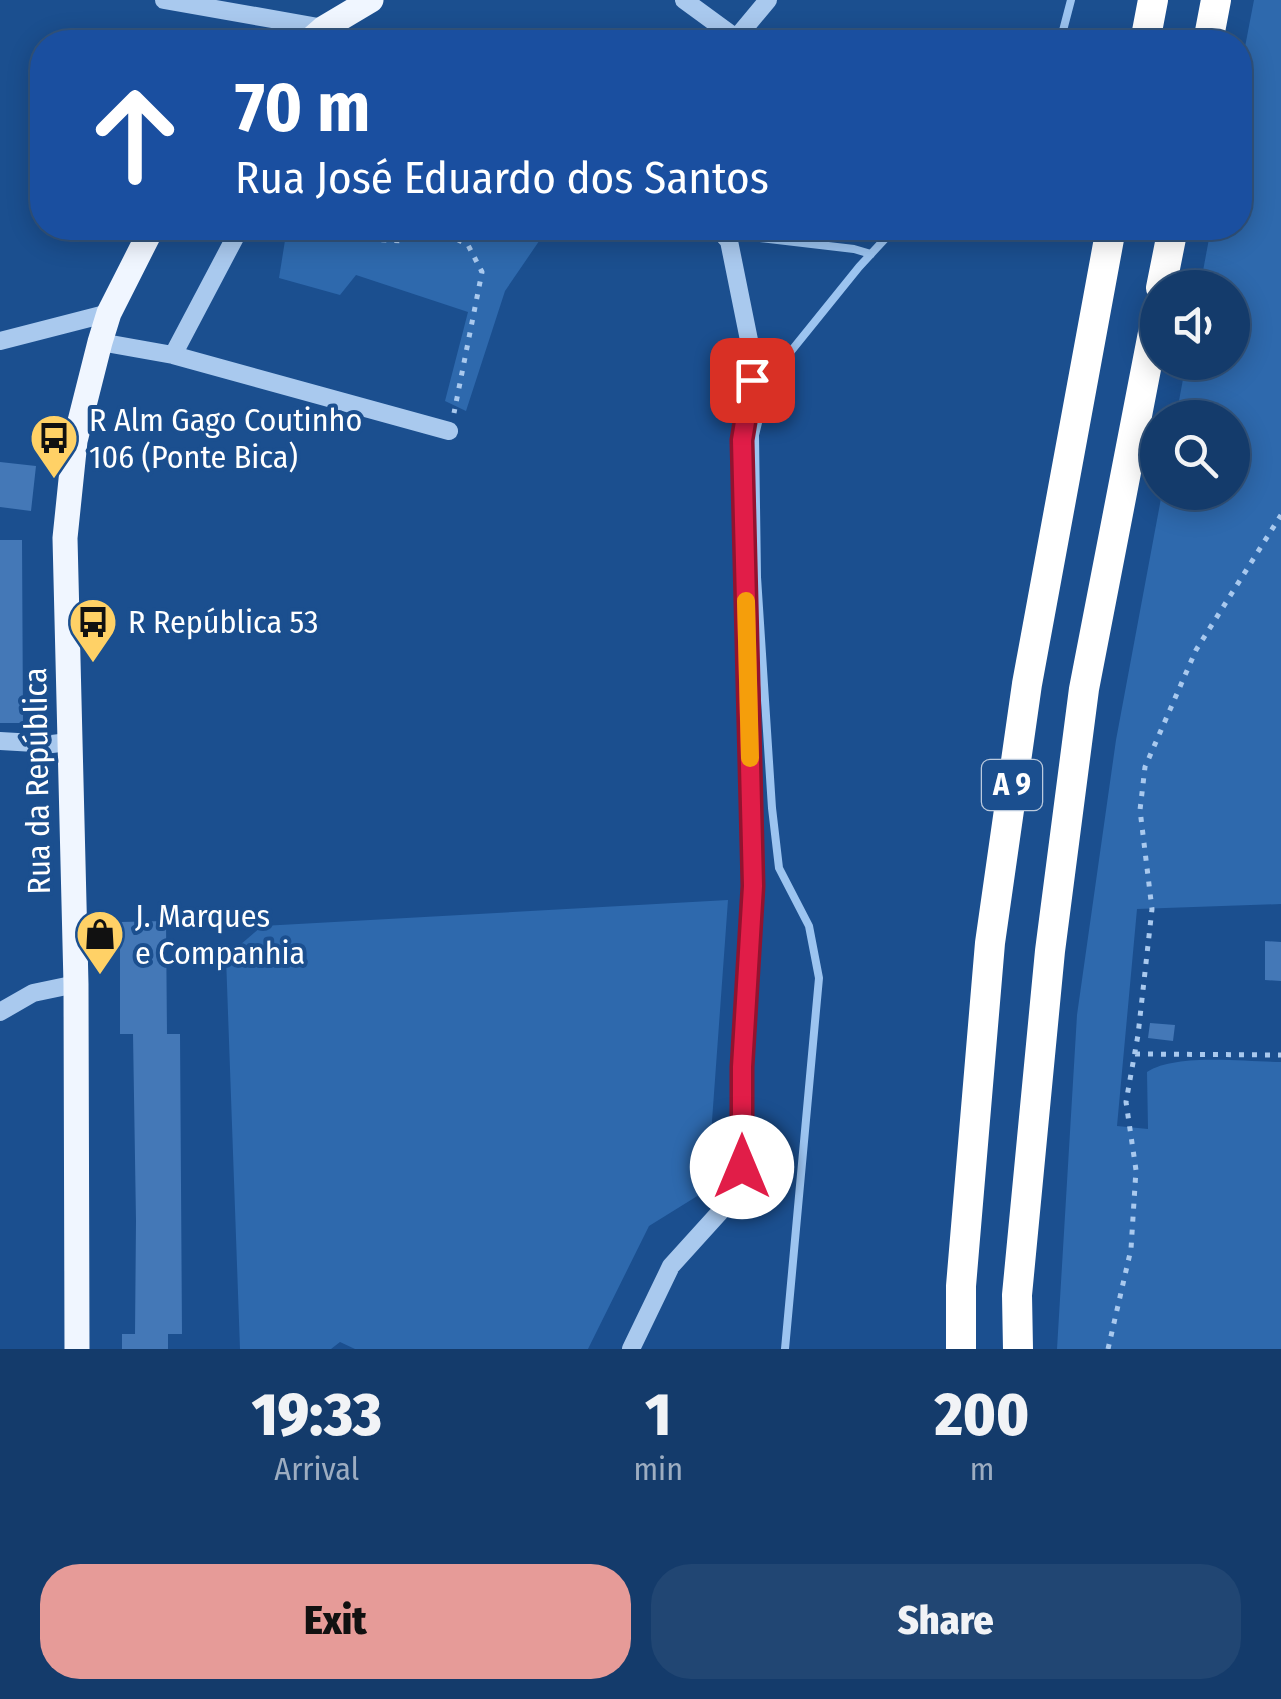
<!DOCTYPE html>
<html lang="en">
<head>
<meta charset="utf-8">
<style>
  :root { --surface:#143b6b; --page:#214673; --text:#f1f3f6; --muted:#9dadc1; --line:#33557e; --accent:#e69b98 }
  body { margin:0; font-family:"Fira Sans Condensed",sans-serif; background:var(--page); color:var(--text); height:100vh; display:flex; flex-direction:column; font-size:38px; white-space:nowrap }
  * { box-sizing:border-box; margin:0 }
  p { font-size:32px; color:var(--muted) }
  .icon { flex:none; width:55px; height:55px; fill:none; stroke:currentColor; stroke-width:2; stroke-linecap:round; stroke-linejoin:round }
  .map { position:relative; height:1349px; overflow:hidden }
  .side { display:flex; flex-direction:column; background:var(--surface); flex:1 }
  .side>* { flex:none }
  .hud { position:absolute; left:30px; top:30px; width:1222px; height:210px; border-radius:40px; box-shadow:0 5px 25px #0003,0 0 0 2px var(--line); background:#1a4fa0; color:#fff; overflow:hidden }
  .buttons { position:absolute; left:1140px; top:270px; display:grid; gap:20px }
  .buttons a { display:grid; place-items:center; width:110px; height:110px; border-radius:50%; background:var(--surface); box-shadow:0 5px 25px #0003,0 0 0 2px var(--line); font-size:50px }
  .pin { position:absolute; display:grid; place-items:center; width:85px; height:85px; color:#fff; margin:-42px; border-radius:20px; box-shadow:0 5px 15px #0006 }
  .me { position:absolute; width:110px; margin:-55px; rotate:0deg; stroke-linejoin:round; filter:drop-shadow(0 0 8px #0008) }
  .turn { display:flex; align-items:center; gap:35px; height:210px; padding:0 40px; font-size:45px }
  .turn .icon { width:130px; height:130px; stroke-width:2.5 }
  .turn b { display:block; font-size:70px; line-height:85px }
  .eta { display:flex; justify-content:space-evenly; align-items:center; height:170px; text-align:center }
  .eta b { font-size:60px; font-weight:800; line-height:70px }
  .button { display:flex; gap:20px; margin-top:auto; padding:20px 40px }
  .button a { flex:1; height:115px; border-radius:40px; background:var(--accent); color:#111; font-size:40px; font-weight:800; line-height:115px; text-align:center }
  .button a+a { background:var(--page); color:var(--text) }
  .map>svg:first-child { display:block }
  .green { fill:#2e69ad }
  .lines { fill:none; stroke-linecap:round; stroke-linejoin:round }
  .stream { stroke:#9cc4f0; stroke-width:8 }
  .building { fill:#4478b7 }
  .path { stroke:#a9c9ee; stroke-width:5; stroke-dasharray:5 8; stroke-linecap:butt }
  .minor { stroke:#a9c9ee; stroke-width:18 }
  .major { stroke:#f0f6ff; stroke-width:25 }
  .highway { stroke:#fff; stroke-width:30 }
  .route-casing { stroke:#92132f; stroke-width:25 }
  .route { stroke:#e11d48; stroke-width:18 }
  .slow { stroke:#f59e0b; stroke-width:18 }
  .labels { text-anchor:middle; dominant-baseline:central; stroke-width:8; stroke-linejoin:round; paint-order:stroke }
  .shield { fill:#1b4f8f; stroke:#bbcadd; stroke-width:2.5 }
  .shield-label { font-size:30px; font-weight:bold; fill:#fff }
  .poi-label { font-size:32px; fill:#fff; stroke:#1b4f8f; text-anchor:start }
  .street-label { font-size:32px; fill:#fff; stroke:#1b4f8f }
</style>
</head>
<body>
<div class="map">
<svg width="1281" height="1349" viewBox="0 0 1281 1349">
  <rect width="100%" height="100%" fill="#1b4f8f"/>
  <!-- green -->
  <path class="green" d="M1254,0H1281V904L1137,909L1117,1126L1148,1129L1147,1072C1177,1053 1245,1062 1281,1062V1349H1057L1077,1015L1116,740L1162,493L1232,492V418L1176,417L1186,363L1232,362V288L1200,287L1211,228H1240V73Z
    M287,228H548L505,291L466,411L445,401L468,312L356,275L340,295L279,278Z
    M728,900L707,1190L649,1226L588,1349H355L340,1342L331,1349H240L226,957L262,926Z"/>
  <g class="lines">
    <!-- stream -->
    <path class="stream" d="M1060,42L1071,0
      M731,228L742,236L854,249L871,254
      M785,1349L819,978L809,926L779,868L772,808L757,577L755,435L765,394L775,371L859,267L895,228"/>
  </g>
  <!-- building -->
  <path class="building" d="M0,462L36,466L31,511L0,507Z
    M0,540H22L23,723H0Z
    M166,921L167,1034H180L182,1334H168V1349H122V1334H135L136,1221L133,1034H120V922Z
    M1265,941L1281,942V981L1265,980Z
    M1150,1023L1175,1025L1173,1041L1148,1038Z"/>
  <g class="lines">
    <!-- path -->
    <path class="path" d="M319,228L334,237L403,241L433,228
      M434,228L468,245L482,272L454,413
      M1135,1054L1281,1055
      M1108,1349L1131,1249L1136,1170L1126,1102L1138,1035L1152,909L1140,810L1145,767L1196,650L1281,515"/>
    <!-- minor -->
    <path class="minor" d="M164,0L324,28
      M684,0L736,38
      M733,42L768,0
      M0,341L109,313
      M100,342L173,355L449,431
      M173,355L240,228
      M0,741L52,744L68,742
      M0,1012L33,993L76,984
      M631,1349L671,1266L729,1202L738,1184L741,1167L742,1067L753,887L742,440L752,380L750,345L729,241L717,228"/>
    <!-- major -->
    <path class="major" d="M308,42L324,28L371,0
      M77,1349L76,984L65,538L75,441L100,342L109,313L152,228"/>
    <!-- highway -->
    <path class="highway" d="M1145,42L1153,0
      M1208,42L1216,0
      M1161,288L1173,228
      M961,1349V1286L990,943L1027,684L1111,228
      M1018,1349L1017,1295L1050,951L1084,689L1158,307"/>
  </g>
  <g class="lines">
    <!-- route casing -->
    <g class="route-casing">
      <path id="route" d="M742,1167V1067L753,886L742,440L752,380"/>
    </g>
    <!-- route -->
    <use href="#route" class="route"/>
    <!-- slow -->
    <path class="slow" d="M746,601L750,758"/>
  </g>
  <!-- icons -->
  <defs>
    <g id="bus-pin" transform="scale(2.5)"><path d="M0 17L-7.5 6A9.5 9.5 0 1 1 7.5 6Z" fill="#ffd166" stroke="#1b4f8f"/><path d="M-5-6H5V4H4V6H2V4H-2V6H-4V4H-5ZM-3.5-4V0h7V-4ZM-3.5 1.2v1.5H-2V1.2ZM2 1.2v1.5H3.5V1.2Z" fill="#111"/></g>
    <g id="shop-pin" transform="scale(2.5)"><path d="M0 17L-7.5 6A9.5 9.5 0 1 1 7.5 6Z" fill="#ffd166" stroke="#1b4f8f"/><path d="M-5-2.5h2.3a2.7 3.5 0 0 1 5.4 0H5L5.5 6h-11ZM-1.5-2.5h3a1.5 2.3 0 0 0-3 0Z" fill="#111"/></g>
  </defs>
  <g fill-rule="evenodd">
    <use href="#bus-pin" x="54" y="438"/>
    <use href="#bus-pin" x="93" y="622"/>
    <use href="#shop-pin" x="100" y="934"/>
  </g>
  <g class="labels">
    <!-- shield labels -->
    <rect class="shield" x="982" y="760" width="60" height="50" rx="8"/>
    <g class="shield-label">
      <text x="1012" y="785">A 9</text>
    </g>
    <!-- poi labels -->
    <g class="poi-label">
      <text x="89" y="420">R Alm Gago Coutinho<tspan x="89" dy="37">106 (Ponte Bica)</tspan></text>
      <text x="128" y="622">R República 53</text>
      <text x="135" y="916">J. Marques<tspan x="135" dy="37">e Companhia</tspan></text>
    </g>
    <!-- street labels -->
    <g class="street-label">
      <text transform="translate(37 781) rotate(-91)">Rua da República</text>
    </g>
  </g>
</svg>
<div class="buttons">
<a><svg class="icon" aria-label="sound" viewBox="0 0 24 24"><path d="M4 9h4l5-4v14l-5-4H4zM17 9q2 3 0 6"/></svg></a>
<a><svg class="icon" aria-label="search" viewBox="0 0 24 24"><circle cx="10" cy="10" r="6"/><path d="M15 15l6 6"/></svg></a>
</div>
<div class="pin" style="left:752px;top:380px;background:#d93025"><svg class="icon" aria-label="arrive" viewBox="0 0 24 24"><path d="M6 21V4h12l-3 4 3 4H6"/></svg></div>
<svg class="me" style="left:742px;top:1167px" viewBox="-20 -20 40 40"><circle r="19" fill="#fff"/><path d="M0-13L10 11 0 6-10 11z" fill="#e11d48"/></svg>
<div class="hud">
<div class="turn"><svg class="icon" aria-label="ahead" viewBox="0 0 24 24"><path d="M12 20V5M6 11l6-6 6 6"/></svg><div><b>70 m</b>Rua José Eduardo dos Santos</div></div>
</div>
</div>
<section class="side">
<div class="eta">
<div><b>19:33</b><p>Arrival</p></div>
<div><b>1</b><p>min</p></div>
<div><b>200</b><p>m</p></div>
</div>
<div class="button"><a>Exit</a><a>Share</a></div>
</section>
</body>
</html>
